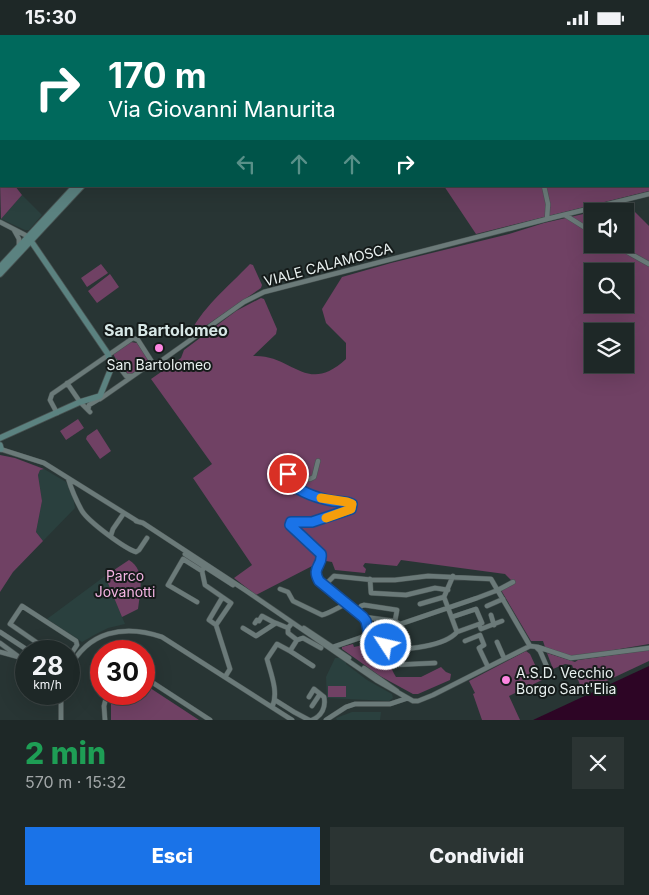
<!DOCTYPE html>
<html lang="it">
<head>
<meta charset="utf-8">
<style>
  :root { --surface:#1e2827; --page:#2b3433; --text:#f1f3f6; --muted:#a1a6a7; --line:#3c4444; --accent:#1a73e8 }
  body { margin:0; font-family:Inter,sans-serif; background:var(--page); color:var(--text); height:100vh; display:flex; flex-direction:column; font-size:19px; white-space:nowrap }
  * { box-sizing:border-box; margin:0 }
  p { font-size:16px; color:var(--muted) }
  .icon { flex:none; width:28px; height:28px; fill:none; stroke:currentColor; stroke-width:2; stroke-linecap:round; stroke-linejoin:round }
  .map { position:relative; height:685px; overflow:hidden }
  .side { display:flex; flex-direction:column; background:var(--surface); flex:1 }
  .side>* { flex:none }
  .guide { position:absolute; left:0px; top:0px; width:650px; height:152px; box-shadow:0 5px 20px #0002,0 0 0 1px var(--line); background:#00695c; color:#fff; overflow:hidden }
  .controls { position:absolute; left:584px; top:168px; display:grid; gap:10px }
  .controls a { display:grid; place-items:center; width:50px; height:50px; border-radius:0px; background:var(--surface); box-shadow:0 5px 20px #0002,0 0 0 1px var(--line); font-size:25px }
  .speed { position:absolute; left:15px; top:605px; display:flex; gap:10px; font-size:25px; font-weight:700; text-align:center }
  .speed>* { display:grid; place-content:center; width:65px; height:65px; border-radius:50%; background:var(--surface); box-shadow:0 5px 20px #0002,0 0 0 1px var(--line); line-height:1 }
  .speed small { font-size:12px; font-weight:400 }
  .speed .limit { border:8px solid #d22; background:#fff; color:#111 }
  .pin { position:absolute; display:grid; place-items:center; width:42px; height:42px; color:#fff; margin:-21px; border:2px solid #fff; border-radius:50%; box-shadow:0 1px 5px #0007 }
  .me { position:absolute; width:55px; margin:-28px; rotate:305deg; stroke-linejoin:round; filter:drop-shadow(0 0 4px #0008) }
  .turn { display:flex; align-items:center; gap:18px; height:105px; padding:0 25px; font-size:22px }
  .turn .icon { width:65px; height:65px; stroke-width:2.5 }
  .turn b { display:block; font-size:35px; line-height:42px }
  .lanes { display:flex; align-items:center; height:48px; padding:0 25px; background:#0003; justify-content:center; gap:25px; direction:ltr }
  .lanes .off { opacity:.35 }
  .round { display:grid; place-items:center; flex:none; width:52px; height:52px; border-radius:0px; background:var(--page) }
  .summary { display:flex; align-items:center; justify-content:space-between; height:85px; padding:0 25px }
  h1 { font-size:30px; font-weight:800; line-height:38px; color:#1e9e55 }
  .cta { display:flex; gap:10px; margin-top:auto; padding:10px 25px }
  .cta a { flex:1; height:58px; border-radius:0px; background:var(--accent); color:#fff; font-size:20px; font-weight:800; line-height:58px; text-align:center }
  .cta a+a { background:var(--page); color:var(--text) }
  .status { display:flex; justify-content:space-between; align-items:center; height:35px; padding:0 25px; background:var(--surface); direction:ltr }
  .status svg { height:14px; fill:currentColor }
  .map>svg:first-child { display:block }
  .built { fill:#2a403e }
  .green { fill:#704164; fill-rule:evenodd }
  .water { fill:#2d0525 }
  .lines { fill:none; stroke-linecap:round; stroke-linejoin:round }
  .street-casing { stroke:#485352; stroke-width:5.5 }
  .secondary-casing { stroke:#485352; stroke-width:7 }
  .street { stroke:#6b7a79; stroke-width:4.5 }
  .secondary { stroke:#5b8280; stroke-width:5.5 }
  .route-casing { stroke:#114b97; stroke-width:12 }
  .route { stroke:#1a73e8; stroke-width:9 }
  .slow { stroke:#f59e0b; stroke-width:9 }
  .poi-dot { fill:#fd86e1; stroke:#151b1a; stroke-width:2 }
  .labels { text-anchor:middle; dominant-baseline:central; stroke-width:4; stroke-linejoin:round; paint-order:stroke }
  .street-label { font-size:14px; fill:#e8f0ef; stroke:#151b1a }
  .poi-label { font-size:14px; fill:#e8f0ef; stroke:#151b1a }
  .park-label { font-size:14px; fill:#f5b4e3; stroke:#151b1a }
  .quarter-label { font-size:16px; font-weight:bold; fill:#d8e8e7; stroke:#151b1a }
</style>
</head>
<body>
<div class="status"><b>15:30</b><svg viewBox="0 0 49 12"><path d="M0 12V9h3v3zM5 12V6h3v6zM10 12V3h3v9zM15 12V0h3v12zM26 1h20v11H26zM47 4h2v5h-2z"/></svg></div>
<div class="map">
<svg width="649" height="685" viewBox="0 0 649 685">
  <rect width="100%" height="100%" fill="#283534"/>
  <!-- built -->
  <path class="built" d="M22,160L42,180L29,195H25L1,184Z
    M44,434L66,447L72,456L75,473L43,506L36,497L42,466L38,440L40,435Z
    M105,541L125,589L108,593L96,599L82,607L47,584Z
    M335,623H342L346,626V629L367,645L392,659L393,663L389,666L327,663L326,642Z
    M352,677H381L380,685H337L336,683Z"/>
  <!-- green -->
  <path class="green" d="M649,138V156L476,199L444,151H649Z
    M0,145H1V151H15L22,160L1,184Z
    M622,170L632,174L649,191V609L579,621H569L545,612L543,606H531L501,555L514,548L505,539L401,525L397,531L365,528L363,531L366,534L365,538L335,535L332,527L320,525L318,528L256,560L234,543L252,530L193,443L212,429L151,344L181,323L184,315L236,276L261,263L264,264L277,294L276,299L253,321C293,319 306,361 346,324V308L326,288L322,274L342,242L391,228L509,199L544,188L592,177V209H625V176H596ZM592,236H625V269H592ZM592,296H625V329H592Z
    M101,229L108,238L87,252L81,243Z
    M250,229L253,230L262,250L261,253L188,303C200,274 228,252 250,229Z
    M110,239L119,252L97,268L88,256Z
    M131,307L137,308L150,327L132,339H125L113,319Z
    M78,384L84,393L66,405L60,396Z
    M97,394L111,416L100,424L86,404L87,401Z
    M0,420L15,423L44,434L40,435L38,440L42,466L36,497L43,506L13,537L0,557Z
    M129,525C146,535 140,557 138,574L122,582L105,541Z
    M353,609L354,612L363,610L365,614L381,611C386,616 390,633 396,642H421L441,632L446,637L451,639L450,645L418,659H413L380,641L342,614V612Z
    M649,615V626L583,657L572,630L565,629L553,634L547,618L575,627L578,625Z
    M526,616L530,619L542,645L509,661L520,685H482L473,659L475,658L469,646Z
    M144,649L199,685H111V667L114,659H144Z
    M328,651H346V662H328Z"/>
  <!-- water -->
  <path class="water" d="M649,631V685H533Z"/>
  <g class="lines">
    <!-- street casing -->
    <g class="street-casing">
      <path id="street" d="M174,0L175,1
        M27,1L28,0
        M99,1L100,0
        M152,1L154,0
        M180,1L181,0
        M0,29L1,28
        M0,103L1,102
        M544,151L548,169L547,184
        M565,180L592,197
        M0,187L29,202
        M14,195L19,204V211
        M613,209L649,229
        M110,325L115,326L126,341H132
        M67,348L80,367L90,377
        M100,364L143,334L158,328L244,267L264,257L547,184L649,159
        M88,375L89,370L99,364
        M57,378L50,365L52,359L133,303L138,305L154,330
        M0,414L44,428L137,486
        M318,426L314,442L310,444H299L289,439L286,442L293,451L320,463L351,468L353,472C339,479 322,487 307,488C301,489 296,487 291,487L290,490L321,519C323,531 311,532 319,546L363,582L366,586L369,600
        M68,443C71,453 77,467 82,476C89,487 124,513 136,517L139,515L147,503
        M136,486L143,488L245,555L376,645L413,666H418L433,660L530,611L538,612L571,623L649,613
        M111,500L113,494L124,478
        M185,519L233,550
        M205,531L202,536L205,550L231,568L216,590L230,634L225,642
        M370,544L371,558L406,560L435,553L448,555
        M324,551L334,541L373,545H395L428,541L491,544L530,611
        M280,554L288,557L293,566L322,580C328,579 339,572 346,569
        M197,567L168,550L183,524L202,536
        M420,569L444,562
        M487,571L503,564
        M357,578L361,571L364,570L397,575L395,586
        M491,580L494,590
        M364,582L395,586L398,588
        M452,582L476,574L482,588L457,597
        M255,588L257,585L259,586L262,581L275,588
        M479,589L481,594L502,586
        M216,590L209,585L222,563
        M243,593L256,601L276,588L288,593
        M304,593L349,623
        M0,597L29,616
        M374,599L386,610L388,615C407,614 444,612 457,597L444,562L453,541
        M297,605L303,603L321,613
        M465,606L480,600L484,610L479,613L488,632
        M497,607L504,623
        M0,608L19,622
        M536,612L540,616L547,632
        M331,614L333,612L477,563L498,555L513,547
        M388,615L389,627L392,630L435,628
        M49,616L10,589L22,571L76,606L77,610L69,622
        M290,616L313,631
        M0,617L26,624
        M364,633L397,656
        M69,634C88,596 124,589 162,602L292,685
        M144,642L210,685
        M61,659V685
        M309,662L314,654L324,662C326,672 322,681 312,685
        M275,665L294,677L309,685
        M312,671L320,659
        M272,672C279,658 271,639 267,624L277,609L290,616L297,605L288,598V593L292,588
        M105,685L104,671L107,659
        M326,685L346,672L355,669H390L408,663"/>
    </g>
    <!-- secondary casing -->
    <g class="secondary-casing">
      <path id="secondary" d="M219,1L221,0
        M227,1L229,0
        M0,232L75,151
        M0,239L82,151
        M0,403L80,367L100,361L110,336V328L108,319L31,206
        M0,410L1,414"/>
    </g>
    <!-- street -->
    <use href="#street" class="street"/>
    <!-- secondary -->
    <use href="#secondary" class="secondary"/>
  </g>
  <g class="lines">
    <!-- route casing -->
    <g class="route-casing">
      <path id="route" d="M288,439L286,443C296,456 317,463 333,466C340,467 346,466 352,469L351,474L312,487H291L290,490L321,519C323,531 311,532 319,546L363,582L366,586L369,600L374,599L386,610"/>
    </g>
    <!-- route -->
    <use href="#route" class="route"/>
    <!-- slow -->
    <path class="slow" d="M321,463L347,467L352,469L351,474L326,483"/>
  </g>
  <!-- markers -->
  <g class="poi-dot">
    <circle cx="159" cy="313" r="5"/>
    <circle cx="506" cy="645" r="5"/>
  </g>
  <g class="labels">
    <!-- street labels -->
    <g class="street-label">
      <text transform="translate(328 229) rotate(-15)">VIALE CALAMOSCA</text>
    </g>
    <!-- poi labels -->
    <g class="poi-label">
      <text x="159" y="329">San Bartolomeo</text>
      <text x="516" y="637" text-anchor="start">A.S.D. Vecchio<tspan x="516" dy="16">Borgo Sant'Elia</tspan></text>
    </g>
    <!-- park labels -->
    <g class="park-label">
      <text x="125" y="540">Parco<tspan x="125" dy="16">Jovanotti</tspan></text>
    </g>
    <!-- quarter labels -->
    <g class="quarter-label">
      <text x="166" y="295">San Bartolomeo</text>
    </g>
  </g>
</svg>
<div class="controls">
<a><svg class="icon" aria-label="sound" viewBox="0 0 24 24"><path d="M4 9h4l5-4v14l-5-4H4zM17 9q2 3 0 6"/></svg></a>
<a><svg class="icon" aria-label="search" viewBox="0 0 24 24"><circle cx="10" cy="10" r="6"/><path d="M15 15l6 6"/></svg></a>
<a><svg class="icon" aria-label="layers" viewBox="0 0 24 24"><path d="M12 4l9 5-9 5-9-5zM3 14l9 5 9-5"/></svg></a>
</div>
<div class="speed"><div>28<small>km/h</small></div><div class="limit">30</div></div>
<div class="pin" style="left:288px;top:439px;background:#d93025"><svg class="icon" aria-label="arrive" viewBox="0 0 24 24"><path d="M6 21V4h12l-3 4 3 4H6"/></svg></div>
<svg class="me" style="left:386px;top:610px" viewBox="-20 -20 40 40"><circle r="17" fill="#1a73e8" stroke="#fff" stroke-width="3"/><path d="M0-11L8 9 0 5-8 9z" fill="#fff"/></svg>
<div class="guide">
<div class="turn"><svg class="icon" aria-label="right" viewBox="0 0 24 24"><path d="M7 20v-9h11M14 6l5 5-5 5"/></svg><div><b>170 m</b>Via Giovanni Manurita</div></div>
<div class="lanes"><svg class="icon off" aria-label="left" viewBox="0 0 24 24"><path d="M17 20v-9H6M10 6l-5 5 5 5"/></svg><svg class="icon off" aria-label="ahead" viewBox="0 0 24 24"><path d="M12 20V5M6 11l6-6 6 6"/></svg><svg class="icon off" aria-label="ahead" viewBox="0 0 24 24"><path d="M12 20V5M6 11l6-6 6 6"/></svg><svg class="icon" aria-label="right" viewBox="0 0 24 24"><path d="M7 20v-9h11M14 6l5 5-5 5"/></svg></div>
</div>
</div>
<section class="side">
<div class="summary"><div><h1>2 min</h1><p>570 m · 15:32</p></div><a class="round"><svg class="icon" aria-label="close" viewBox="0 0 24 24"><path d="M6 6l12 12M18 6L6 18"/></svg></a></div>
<div class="cta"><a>Esci</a><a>Condividi</a></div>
</section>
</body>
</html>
